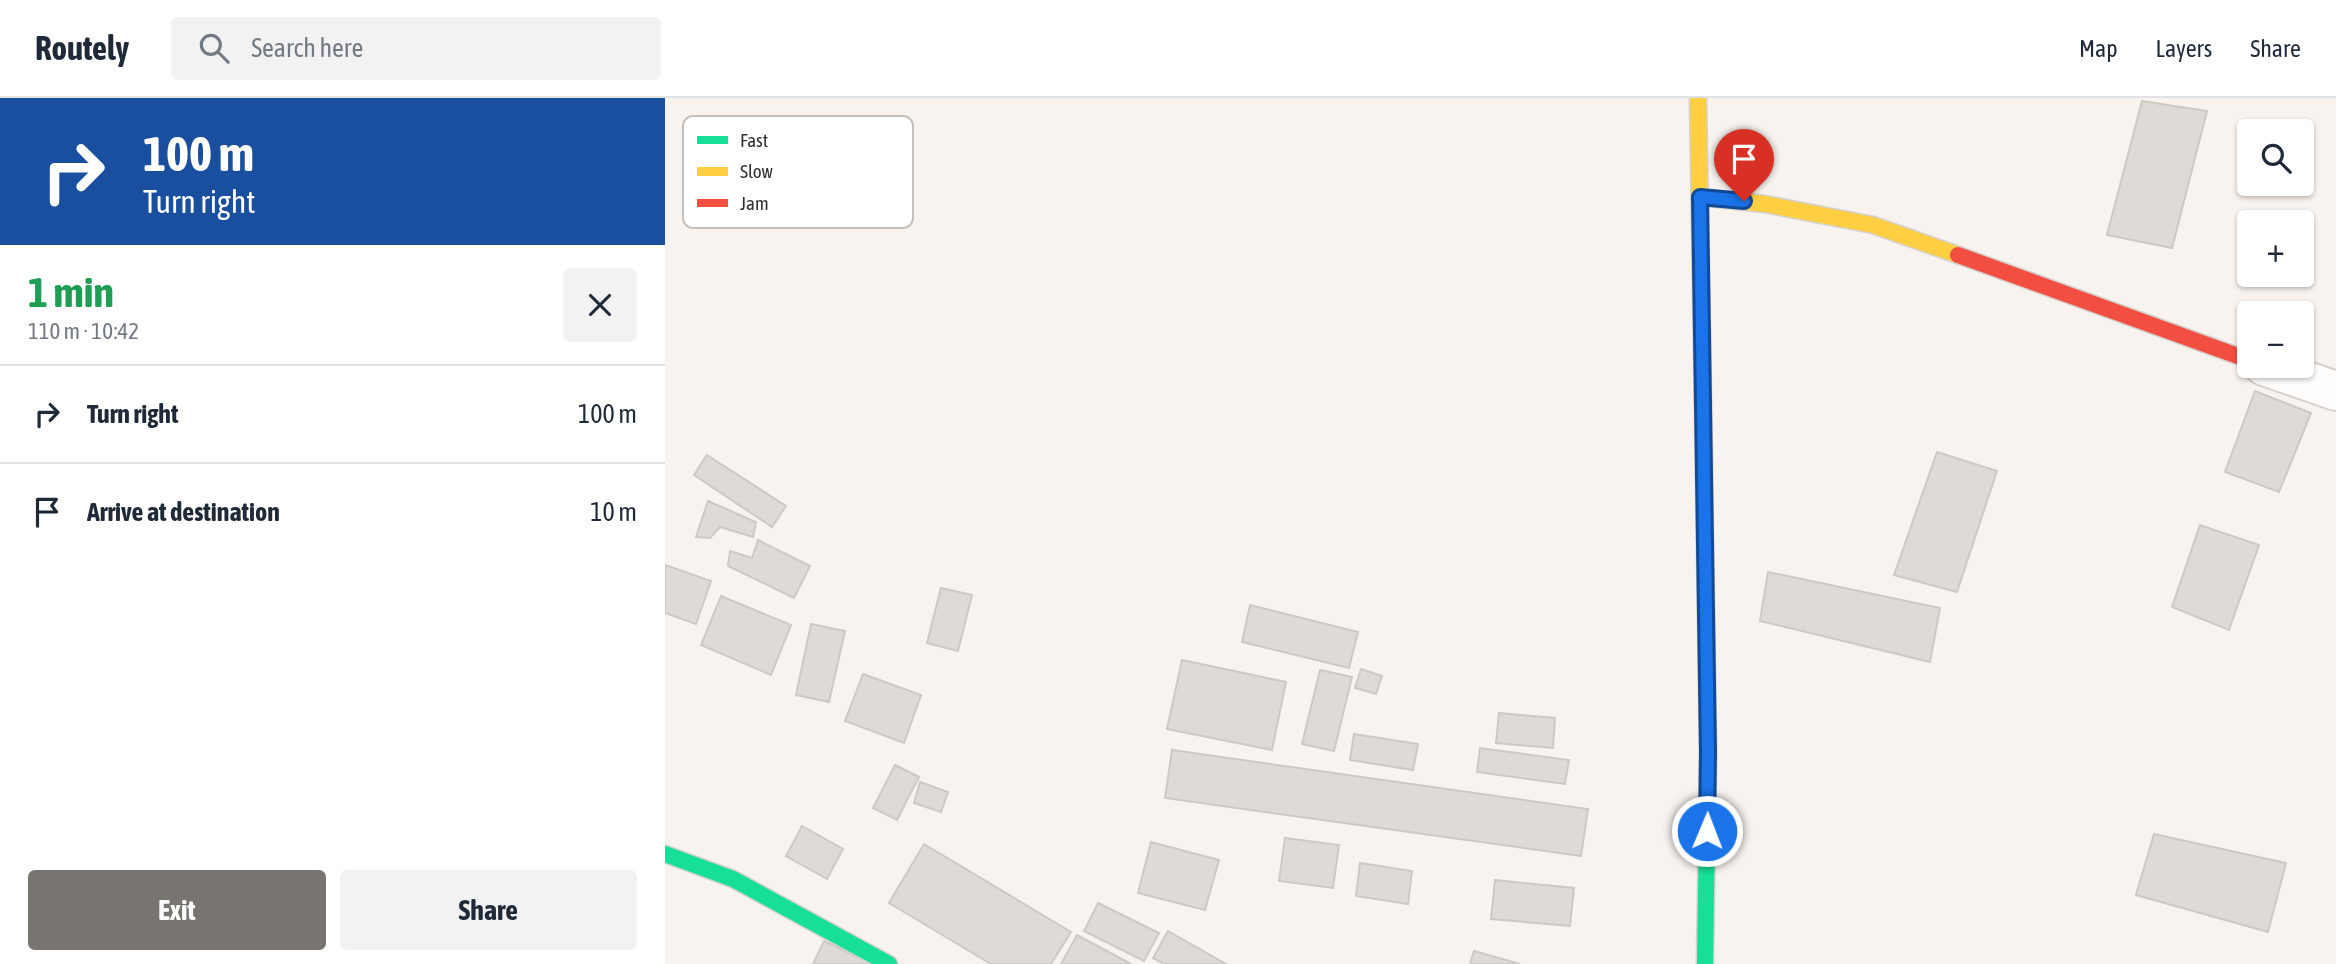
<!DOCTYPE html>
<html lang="en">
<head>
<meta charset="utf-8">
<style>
  :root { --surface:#fff; --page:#f2f2f3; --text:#1f2937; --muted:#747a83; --line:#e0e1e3; --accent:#787470 }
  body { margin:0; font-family:"Asap Condensed",sans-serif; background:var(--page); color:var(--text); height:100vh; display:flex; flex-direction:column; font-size:26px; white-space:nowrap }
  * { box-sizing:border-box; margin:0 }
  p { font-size:23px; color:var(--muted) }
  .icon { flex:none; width:38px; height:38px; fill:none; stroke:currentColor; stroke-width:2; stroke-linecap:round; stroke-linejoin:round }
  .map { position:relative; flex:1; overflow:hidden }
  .sheet { display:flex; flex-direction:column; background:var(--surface); width:665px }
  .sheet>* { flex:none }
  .guide { background:#1a4fa0; color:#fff; overflow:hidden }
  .controls { position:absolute; left:1572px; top:21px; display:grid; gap:14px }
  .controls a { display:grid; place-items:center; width:77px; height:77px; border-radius:7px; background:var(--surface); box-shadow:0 2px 5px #0004; font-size:35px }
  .pin { position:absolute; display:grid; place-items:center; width:60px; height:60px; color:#fff; margin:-72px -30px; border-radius:50% 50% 50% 0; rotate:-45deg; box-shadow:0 0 7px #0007 }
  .pin .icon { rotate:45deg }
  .me { position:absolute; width:77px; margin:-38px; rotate:1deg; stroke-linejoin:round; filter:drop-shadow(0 0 5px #0008) }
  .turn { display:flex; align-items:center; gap:24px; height:147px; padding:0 28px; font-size:32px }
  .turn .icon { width:91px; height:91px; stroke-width:2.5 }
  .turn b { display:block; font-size:49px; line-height:60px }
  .round { display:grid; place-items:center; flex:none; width:74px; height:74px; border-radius:7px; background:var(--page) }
  .headline { display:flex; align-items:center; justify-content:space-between; height:119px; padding:0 28px }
  h1 { font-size:42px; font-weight:700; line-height:52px; color:#1e9e55 }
  .action { display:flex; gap:14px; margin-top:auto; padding:14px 28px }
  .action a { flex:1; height:80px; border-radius:7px; background:var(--accent); color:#fff; font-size:28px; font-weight:700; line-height:80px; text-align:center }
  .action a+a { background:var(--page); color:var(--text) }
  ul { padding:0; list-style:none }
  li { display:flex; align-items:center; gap:21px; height:98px; padding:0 28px; border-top:2px solid var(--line) }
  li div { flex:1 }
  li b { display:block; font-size:26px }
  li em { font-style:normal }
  header { display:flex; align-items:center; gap:42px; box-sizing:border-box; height:98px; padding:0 35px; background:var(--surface); border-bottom:2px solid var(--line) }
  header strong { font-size:33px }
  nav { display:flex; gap:38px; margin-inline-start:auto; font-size:24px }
  .search { width:490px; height:63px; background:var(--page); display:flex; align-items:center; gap:18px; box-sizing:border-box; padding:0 24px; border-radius:7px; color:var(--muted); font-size:26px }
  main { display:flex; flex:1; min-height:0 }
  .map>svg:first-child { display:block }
  .building { fill:#dedad6; stroke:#cdc9c5; stroke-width:2 }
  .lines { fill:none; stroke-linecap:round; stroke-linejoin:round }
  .street-casing { stroke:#d5d1cd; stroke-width:42 }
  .fast-casing { stroke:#d5d1cd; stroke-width:19 }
  .slow-casing { stroke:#d5d1cd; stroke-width:19 }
  .jam-casing { stroke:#d5d1cd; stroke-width:19 }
  .street { stroke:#fefdfc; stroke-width:38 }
  .fast { stroke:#16e098; stroke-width:16 }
  .slow { stroke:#ffcf43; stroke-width:16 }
  .jam { stroke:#f24e42; stroke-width:16 }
  .route-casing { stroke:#114b97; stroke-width:18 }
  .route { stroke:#1a73e8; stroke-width:12 }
  .key { fill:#fff; stroke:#c2c1c0; stroke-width:2 }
  .key-label { font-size:19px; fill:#33302c }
</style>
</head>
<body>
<header>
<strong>Routely</strong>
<div class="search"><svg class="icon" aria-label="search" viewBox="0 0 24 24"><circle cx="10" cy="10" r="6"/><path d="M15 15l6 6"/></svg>Search here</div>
<nav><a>Map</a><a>Layers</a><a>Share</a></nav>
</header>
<main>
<section class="sheet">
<div class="guide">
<div class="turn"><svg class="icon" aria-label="right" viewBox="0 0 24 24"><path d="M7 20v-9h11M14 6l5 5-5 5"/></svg><div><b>100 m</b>Turn right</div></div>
</div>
<div class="headline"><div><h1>1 min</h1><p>110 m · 10:42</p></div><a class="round"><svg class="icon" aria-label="close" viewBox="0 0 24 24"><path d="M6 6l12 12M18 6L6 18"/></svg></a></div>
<ul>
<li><svg class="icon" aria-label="right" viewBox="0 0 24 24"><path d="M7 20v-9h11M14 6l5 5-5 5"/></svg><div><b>Turn right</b></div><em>100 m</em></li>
<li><svg class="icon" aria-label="arrive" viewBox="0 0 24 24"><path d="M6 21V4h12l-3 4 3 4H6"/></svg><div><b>Arrive at destination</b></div><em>10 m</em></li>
</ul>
<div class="action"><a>Exit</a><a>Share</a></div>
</section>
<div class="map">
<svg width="1671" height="866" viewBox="0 0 1671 866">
  <rect width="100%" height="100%" fill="#f8f3ee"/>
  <!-- building -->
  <path class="building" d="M1477,3L1542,13L1507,150L1442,137Z
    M1590,293L1646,315L1614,394L1560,374Z
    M1272,354L1332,373L1292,494L1229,477Z
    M42,357L121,408L107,429L29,377Z
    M43,403L91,424L88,439L55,429L45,440L31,439Z
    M1535,427L1594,447L1564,532L1507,509Z
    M93,442L145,468L129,500L63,468L65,453L87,460Z
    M0,467L46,483L31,526L0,515Z
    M1103,474L1275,510L1265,564L1095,523Z
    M276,490L307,497L293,553L262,545Z
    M56,498L126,527L106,577L36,547Z
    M585,507L693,534L684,570L577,544Z
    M146,526L180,533L164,604L131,597Z
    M517,562L621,584L607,652L502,631Z
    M696,571L717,578L711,596L690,590Z
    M655,572L687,579L669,653L637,646Z
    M198,576L256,597L239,645L180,623Z
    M834,615L890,620L888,650L831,645Z
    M689,636L753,646L748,672L685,662Z
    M815,650L904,662L900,686L812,674Z
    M507,652L923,711L916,758L500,700Z
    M230,667L254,679L232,722L208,710Z
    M255,684L283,694L276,714L249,705Z
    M137,728L178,751L162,781L121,758Z
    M1489,736L1621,765L1603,834L1471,797Z
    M620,740L674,747L668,790L614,783Z
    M486,744L554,762L540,812L473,795Z
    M259,746L406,834L386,866H326L224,805Z
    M695,765L747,773L743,806L691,798Z
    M830,782L909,790L905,828L826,821Z
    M433,805L494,835L479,863L419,833Z
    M503,833L561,866H499L488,860Z
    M412,837L466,866H396Z
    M159,843L207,866H148Z
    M809,853L855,866H805Z"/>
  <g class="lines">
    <!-- street casing -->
    <g class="street-casing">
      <path id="street" d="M1599,268L1671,293"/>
    </g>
    <!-- fast casing -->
    <g class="fast-casing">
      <path id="fast" d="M1038,305L1043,654L1040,866
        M0,756L68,781L224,866"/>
    </g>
    <!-- slow casing -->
    <g class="slow-casing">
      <path id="slow" d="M1033,0L1038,305
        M1035,99L1100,106L1208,127L1293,157"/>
    </g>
    <!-- jam casing -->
    <g class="jam-casing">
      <path id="jam" d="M1293,157L1584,262"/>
    </g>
    <!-- street -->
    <use href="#street" class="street"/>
    <!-- fast -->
    <use href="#fast" class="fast"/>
    <!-- slow -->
    <use href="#slow" class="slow"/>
    <!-- jam -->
    <use href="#jam" class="jam"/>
  </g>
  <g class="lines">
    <!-- route casing -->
    <g class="route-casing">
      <path id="route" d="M1042,733L1043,654L1035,99L1079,103"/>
    </g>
    <!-- route -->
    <use href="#route" class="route"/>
  </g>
  <!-- legend -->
  <rect x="18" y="18" width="230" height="112" rx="10" class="key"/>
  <rect x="32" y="38" width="31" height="8" fill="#16e098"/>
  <rect x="32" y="69" width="31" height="9" fill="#ffcf43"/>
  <rect x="32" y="101" width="31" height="8" fill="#f24e42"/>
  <g class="key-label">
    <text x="75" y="49">Fast</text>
    <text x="75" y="80">Slow</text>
    <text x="75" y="112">Jam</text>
  </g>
</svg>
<div class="controls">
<a><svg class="icon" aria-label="search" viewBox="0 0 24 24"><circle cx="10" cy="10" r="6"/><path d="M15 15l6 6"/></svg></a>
<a>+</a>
<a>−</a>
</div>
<div class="pin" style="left:1079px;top:103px;background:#d93025"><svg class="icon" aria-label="arrive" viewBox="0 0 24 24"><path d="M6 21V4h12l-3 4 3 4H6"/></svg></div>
<svg class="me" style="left:1042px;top:733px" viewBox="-20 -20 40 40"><circle r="17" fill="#1a73e8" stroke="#fff" stroke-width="3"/><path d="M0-11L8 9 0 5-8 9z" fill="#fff"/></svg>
</div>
</main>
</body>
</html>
